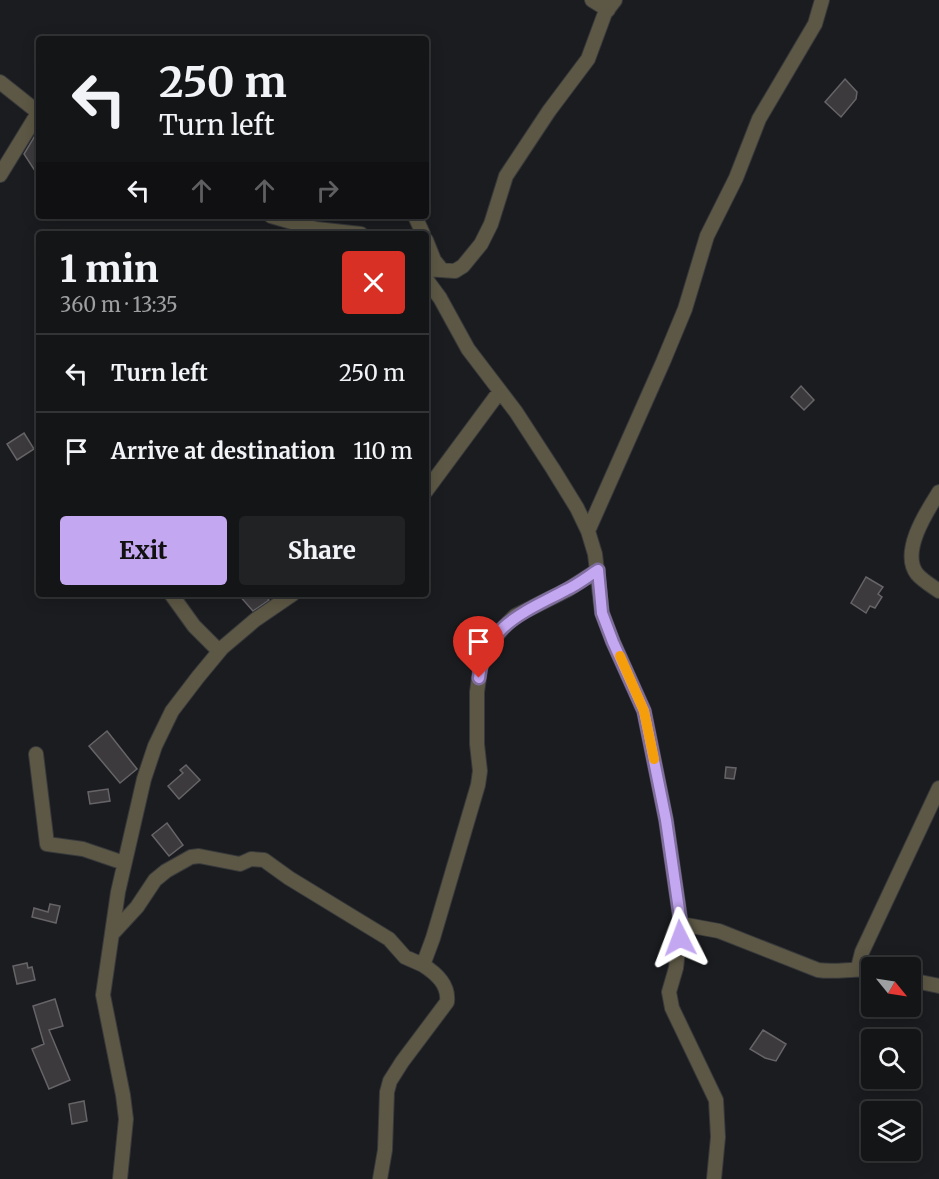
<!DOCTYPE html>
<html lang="en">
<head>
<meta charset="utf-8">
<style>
  :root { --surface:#141517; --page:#212224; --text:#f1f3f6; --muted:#9d9fa1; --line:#333436; --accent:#c4a7f1 }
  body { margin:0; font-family:Merriweather,serif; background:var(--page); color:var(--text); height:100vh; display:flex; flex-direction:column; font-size:22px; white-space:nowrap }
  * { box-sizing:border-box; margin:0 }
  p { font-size:20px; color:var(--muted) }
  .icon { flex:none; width:33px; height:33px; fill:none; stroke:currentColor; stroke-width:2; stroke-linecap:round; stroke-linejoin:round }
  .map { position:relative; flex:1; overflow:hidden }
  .panel { position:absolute; left:36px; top:231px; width:393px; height:366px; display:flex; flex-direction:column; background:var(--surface); border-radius:6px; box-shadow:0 3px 15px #0003,0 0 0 2px var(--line) }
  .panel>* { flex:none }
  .banner { position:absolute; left:36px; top:36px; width:393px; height:183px; border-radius:6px; box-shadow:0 3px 15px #0003,0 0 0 2px var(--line); background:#141517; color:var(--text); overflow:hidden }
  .needle { width:39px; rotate:120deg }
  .fabs { position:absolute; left:861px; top:957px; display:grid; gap:12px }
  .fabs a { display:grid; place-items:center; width:60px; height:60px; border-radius:6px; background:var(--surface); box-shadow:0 3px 15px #0003,0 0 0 2px var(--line); font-size:30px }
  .pin { position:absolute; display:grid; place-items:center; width:51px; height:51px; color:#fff; margin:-62px -26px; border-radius:50% 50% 50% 0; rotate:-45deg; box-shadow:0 0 6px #0007 }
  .pin .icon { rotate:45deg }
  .me { position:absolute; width:66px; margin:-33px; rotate:357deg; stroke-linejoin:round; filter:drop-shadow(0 0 4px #0008) }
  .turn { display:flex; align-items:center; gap:21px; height:126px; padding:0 24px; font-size:27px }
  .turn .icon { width:78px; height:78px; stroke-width:2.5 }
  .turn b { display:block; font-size:42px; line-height:51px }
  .lanes { display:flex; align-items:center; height:57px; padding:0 24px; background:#0003; justify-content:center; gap:30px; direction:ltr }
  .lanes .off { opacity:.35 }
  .round { display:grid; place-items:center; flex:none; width:63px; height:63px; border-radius:6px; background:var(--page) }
  .summary { display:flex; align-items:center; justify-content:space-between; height:102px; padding:0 24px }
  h1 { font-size:36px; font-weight:800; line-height:45px }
  .primary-button { display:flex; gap:12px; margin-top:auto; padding:12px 24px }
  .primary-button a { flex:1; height:69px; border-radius:6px; background:var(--accent); color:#111; font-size:24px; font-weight:800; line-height:69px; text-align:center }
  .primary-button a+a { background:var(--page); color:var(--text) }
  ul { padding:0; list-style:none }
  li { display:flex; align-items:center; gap:18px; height:78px; padding:0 24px; border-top:2px solid var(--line) }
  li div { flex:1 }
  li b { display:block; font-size:22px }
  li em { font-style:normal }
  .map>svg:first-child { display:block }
  .building { fill:#3c3a3d; stroke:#676468; stroke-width:1.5 }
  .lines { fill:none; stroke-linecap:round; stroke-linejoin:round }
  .minor-casing { stroke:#37393c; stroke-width:16 }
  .minor { stroke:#5d5845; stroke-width:14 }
  .route-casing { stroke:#7f6d9d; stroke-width:15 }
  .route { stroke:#c4a7f1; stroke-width:10 }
  .slow { stroke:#f59e0b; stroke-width:10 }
</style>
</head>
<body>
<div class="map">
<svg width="939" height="1179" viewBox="0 0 939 1179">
  <rect width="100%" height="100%" fill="#1a1c1f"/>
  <!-- building -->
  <path class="building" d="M845,79L857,92L856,99L841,117L825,102Z
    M39,129V177L24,154Z
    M801,386L814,400L804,410L791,397Z
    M24,433L34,449L17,460L7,444Z
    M866,577L883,587L878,594L882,597L875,608L870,606L866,613L851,603Z
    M238,594H264L269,600L253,611Z
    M107,731L137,769L120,783L89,746Z
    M186,765L200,780L179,799L168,786L183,773L180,770Z
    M726,767L736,768L734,779L725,778Z
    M108,789L110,801L90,804L88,792Z
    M167,823L183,845L169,856L152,835Z
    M50,904L60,906L56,923L32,917L34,908L48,912Z
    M27,963L28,968L32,967L35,980L17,984L13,966Z
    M55,999L63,1026L49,1030L70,1080L49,1089L32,1049L44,1044L33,1006Z
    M763,1030L786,1044L776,1061L765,1058L750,1049Z
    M84,1101L87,1121L72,1124L69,1104Z"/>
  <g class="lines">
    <!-- minor casing -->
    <g class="minor-casing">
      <path id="minor" d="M592,0L608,10
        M0,82L39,113
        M0,175L38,113
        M271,216L316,229L361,234
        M415,216L423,234
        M426,240L434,260L442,270
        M426,269L455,271L463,266L481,244L491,224L506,176L549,111L588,59L605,13L615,0
        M426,279L440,298L468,349L516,412L553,469L577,508L588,531L595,554L602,613L613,642L644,711L666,820L681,924L676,968L669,992L672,1008L716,1100L718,1137L714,1179
        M426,491L500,391
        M939,492C927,511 900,552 917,574C923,581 932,586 939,591
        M588,531L663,362L685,309L707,236L736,178L759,119L815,24L822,0
        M171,594L194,626L219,651
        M36,754L47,844L83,849L124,863
        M681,924L719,931L818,970C836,973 853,968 872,970
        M113,933L137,907L155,880L166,871L191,857L199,856L240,864L251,859L264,860L289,878L389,939L405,957L423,965
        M858,968L862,952L939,788
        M910,980L939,986
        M120,1179L126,1119L123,1095L103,995L118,892L144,779L155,746L172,711L198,677L222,648L255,620L293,594
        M380,1179L385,1150L387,1092L390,1081L402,1062L447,1002C449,985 437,974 423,965L433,938L478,785L480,771L477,744V692L481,663L490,645L502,629L515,616L567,590L598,570"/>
    </g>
    <!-- minor -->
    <use href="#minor" class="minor"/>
  </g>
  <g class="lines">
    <!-- route casing -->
    <g class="route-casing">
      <path id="route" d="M479,678C485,625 525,612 566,590C577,585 587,577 598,570L602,613L613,642L644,711L666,820L681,924L680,938"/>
    </g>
    <!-- route -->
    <use href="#route" class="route"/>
    <!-- slow -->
    <path class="slow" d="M620,656L644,711L654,759"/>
  </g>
</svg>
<div class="fabs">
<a><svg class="needle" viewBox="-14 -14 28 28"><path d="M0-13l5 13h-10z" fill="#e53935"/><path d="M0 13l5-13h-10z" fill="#9d9fa1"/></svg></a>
<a><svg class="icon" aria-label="search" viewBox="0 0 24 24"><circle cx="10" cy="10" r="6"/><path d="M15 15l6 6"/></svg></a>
<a><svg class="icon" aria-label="layers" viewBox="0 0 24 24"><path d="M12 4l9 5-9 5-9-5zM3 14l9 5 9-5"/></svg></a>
</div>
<div class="pin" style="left:479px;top:678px;background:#d93025"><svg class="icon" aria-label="arrive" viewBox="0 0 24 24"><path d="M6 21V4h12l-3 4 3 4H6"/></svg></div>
<svg class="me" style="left:680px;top:938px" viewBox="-20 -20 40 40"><path d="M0-17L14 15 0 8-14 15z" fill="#c4a7f1" stroke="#fff" stroke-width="4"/></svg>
<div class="banner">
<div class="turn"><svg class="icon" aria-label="left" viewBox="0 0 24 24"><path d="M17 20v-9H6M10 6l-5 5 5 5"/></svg><div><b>250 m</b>Turn left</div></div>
<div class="lanes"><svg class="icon" aria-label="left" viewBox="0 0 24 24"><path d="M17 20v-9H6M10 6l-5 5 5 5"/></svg><svg class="icon off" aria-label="ahead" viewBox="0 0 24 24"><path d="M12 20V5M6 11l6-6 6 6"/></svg><svg class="icon off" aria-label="ahead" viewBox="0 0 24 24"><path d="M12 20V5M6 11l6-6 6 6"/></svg><svg class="icon off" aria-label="right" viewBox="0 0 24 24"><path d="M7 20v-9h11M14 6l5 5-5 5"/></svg></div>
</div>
<section class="panel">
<div class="summary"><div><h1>1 min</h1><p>360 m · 13:35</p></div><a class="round" style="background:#d93025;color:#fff"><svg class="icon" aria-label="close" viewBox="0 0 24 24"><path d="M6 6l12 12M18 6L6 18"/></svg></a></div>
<ul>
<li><svg class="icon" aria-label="left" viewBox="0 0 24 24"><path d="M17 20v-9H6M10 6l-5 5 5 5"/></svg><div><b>Turn left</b></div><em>250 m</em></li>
<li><svg class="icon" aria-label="arrive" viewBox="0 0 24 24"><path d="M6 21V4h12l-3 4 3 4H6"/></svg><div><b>Arrive at destination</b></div><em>110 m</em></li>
</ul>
<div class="primary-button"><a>Exit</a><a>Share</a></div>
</section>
</div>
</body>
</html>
